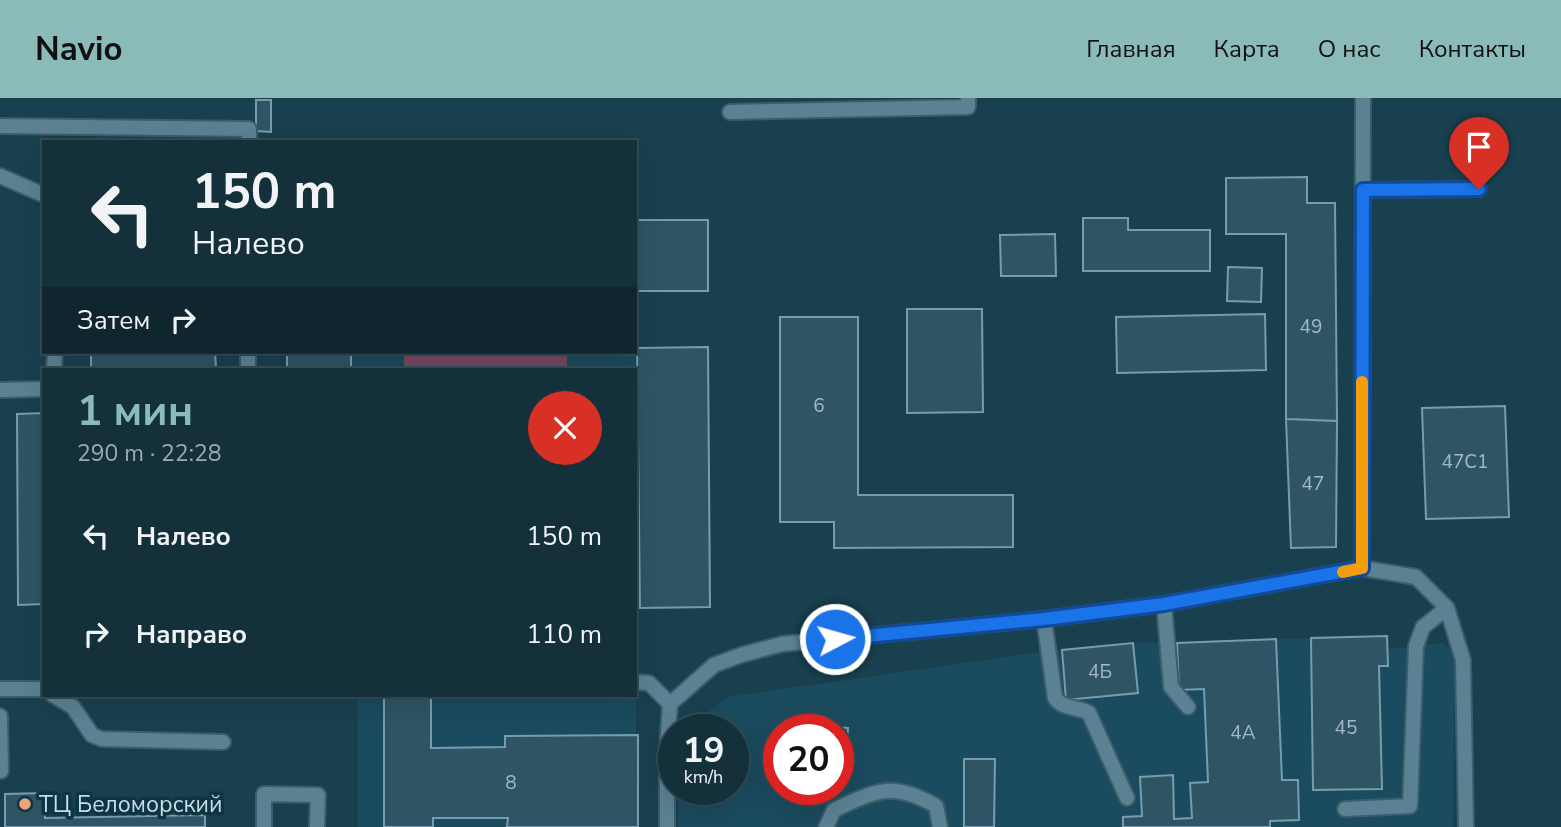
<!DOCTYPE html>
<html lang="ru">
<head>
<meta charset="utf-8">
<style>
  :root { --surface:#13303b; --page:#1c3842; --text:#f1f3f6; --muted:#9da9af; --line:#324b55; --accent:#8bbbb9 }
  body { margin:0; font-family:"Nunito Sans",sans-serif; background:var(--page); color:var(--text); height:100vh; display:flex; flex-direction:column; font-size:26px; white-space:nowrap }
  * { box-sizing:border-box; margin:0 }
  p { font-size:23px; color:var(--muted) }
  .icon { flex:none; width:38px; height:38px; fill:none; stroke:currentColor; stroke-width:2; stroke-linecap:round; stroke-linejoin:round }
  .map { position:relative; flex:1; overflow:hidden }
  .details { position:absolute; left:42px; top:270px; width:595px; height:329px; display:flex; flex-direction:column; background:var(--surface); border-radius:0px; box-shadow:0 7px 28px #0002,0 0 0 2px var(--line) }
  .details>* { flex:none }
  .banner { position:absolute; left:42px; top:42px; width:595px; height:214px; border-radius:0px; box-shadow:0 7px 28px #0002,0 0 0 2px var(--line); background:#13303b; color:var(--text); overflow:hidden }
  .speed { position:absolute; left:658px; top:616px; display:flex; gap:14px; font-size:35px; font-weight:700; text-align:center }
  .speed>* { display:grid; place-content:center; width:91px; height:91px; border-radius:50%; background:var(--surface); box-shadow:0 7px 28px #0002,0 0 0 2px var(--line); line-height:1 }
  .speed small { font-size:18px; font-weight:400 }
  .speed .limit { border:10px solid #d22; background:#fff; color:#111 }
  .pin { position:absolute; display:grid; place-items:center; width:60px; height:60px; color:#fff; margin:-72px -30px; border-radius:50% 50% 50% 0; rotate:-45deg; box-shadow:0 0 7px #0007 }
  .pin .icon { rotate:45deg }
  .me { position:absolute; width:77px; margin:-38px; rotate:84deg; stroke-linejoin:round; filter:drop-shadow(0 0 5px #0008) }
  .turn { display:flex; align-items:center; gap:24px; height:147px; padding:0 35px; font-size:32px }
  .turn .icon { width:91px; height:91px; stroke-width:2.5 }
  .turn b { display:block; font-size:49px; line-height:60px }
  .then { display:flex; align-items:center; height:66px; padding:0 35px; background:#0003; gap:14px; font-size:26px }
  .round { display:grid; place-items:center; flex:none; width:74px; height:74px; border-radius:37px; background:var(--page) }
  .summary { display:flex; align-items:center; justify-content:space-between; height:119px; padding:0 35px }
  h1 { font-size:42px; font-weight:700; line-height:52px; color:var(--accent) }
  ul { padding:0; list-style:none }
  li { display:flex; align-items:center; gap:21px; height:98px; padding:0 35px }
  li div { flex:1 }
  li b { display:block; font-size:26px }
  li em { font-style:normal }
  header { display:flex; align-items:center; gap:42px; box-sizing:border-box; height:98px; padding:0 35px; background:var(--accent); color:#111 }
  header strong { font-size:33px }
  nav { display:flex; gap:38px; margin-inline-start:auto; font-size:24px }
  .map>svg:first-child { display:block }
  .built { fill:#1b4b5e; fill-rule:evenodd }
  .green { fill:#784962 }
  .building { fill:#2f5565; stroke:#759daf; stroke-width:2 }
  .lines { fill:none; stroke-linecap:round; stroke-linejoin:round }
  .service-casing { stroke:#3c5d69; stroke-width:18 }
  .service { stroke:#5b8293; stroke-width:14 }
  .route-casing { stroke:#114b97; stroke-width:18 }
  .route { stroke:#1a73e8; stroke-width:12 }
  .slow { stroke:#f59e0b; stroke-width:12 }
  .poi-dot { fill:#f0a27a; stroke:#0d3544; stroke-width:2.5 }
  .labels { text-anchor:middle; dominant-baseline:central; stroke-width:7; stroke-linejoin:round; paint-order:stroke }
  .number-label { font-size:19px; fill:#a2bac6 }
  .poi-label { font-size:23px; fill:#c8dce6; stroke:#0d3544; text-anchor:start }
</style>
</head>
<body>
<header>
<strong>Navio</strong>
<nav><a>Главная</a><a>Карта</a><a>О нас</a><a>Контакты</a></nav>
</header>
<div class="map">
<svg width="1561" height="729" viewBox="0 0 1561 729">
  <rect width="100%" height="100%" fill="#19404f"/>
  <!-- built -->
  <path class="built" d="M635,193L636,729H358V597H635V271H351V254H635Z
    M1387,538L1388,551L1444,545L1455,557L1453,729H678V691H733V632H691L695,624L728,599L1048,553L1133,545ZM779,632H838V691H779Z"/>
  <!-- green -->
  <path class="green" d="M404,254H567V271H404Z"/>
  <!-- building -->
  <path class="building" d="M256,2H271V34L256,33Z
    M1307,79V105H1335L1337,323L1286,321V136H1226V80Z
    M1083,120H1128V132H1210V173H1083Z
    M635,122H708V193H635Z
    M1055,136L1056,178H1001L1000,137Z
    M1228,169L1262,170L1261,204L1227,203Z
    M907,211H982L983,314L907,315Z
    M1265,216L1266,272L1117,275L1116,219Z
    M780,219H858V397H1013V449L834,450V424H780Z
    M708,249L710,509L640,510L637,250Z
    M91,254H215L216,269H205V271H91Z
    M287,254H351V271H287Z
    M1505,308L1509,419L1426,421L1422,310Z
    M44,315V506L18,507L17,316Z
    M1286,321L1337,323L1336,449L1291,450Z
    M1387,538L1388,568H1379L1382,691L1313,692L1311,540Z
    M1276,541L1282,682H1298L1299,722L1270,723V729H1123V719L1142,718L1140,679L1173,677L1174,721L1192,720L1190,685L1208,684L1204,591L1179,592L1177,545Z
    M1133,545L1138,595L1066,602L1062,552Z
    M384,597H431V650L505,649V638L638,637V729H507L508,720H433V729H384Z
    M810,627L848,630L846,658L838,657V632H810Z
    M964,661H995L994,729H964Z
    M44,695L45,720L205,717V729H5V696Z"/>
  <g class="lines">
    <!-- service casing -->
    <g class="service-casing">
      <path id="service" d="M730,14L968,9V0
        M0,28L249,31V44
        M0,78L44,97
        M1363,92L1479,91
        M54,271L55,254
        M248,271V254
        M0,292L44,291
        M1362,470L1416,479L1447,510L1463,562L1466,729
        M1164,506L1171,589L1188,609
        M1044,521L1055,600C1064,612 1077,608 1089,615L1127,700
        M635,584L649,585L670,606
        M0,591H44
        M53,597L73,609L92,637L102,641L223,644
        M0,618L1,673
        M1345,711L1410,708L1416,548L1423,529L1447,510
        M264,729V696L318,697L317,729
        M667,729V651L670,606L714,567L741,557L782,546L1044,521L1164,506L1362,470L1363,0
        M826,729L834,712C877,692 892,683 936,708L940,729"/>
    </g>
    <!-- service -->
    <use href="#service" class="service"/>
  </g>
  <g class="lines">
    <!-- route casing -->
    <g class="route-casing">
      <path id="route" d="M835,541L1044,521L1164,506L1362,470L1363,92L1479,91"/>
    </g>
    <!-- route -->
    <use href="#route" class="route"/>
    <!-- slow -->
    <path class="slow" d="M1343,474L1362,470V284"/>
  </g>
  <!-- markers -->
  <circle class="poi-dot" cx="25" cy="706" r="7"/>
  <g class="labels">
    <!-- number labels -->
    <g class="number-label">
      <text x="1311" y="229">49</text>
      <text x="819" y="308">6</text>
      <text x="1465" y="364">47С1</text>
      <text x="1313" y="386">47</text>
      <text x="1100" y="574">4Б</text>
      <text x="1346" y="630">45</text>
      <text x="1243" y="635">4А</text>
      <text x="511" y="685">8</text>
    </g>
    <!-- poi labels -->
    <g class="poi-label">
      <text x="39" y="706">ТЦ Беломорский</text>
    </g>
  </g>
</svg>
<div class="speed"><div>19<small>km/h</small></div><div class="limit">20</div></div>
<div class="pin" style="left:1479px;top:91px;background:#d93025"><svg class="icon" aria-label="arrive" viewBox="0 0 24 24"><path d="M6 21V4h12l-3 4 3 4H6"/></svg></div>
<svg class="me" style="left:835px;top:541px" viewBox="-20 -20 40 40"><circle r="17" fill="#1a73e8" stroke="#fff" stroke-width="3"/><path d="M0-11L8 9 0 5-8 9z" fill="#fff"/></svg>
<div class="banner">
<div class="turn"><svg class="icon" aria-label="left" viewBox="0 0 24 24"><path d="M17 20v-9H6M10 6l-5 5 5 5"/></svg><div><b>150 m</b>Налево</div></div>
<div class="then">Затем<svg class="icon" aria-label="right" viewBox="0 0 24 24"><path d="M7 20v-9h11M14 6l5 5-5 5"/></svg></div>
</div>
<section class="details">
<div class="summary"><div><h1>1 мин</h1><p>290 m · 22:28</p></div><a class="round" style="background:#d93025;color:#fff"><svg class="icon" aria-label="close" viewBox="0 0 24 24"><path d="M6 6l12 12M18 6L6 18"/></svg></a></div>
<ul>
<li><svg class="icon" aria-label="left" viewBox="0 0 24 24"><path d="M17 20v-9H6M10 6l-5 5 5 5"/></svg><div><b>Налево</b></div><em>150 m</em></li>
<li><svg class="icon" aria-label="right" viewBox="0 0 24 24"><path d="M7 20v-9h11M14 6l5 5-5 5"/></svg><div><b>Направо</b></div><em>110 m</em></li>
</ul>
</section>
</div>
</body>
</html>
